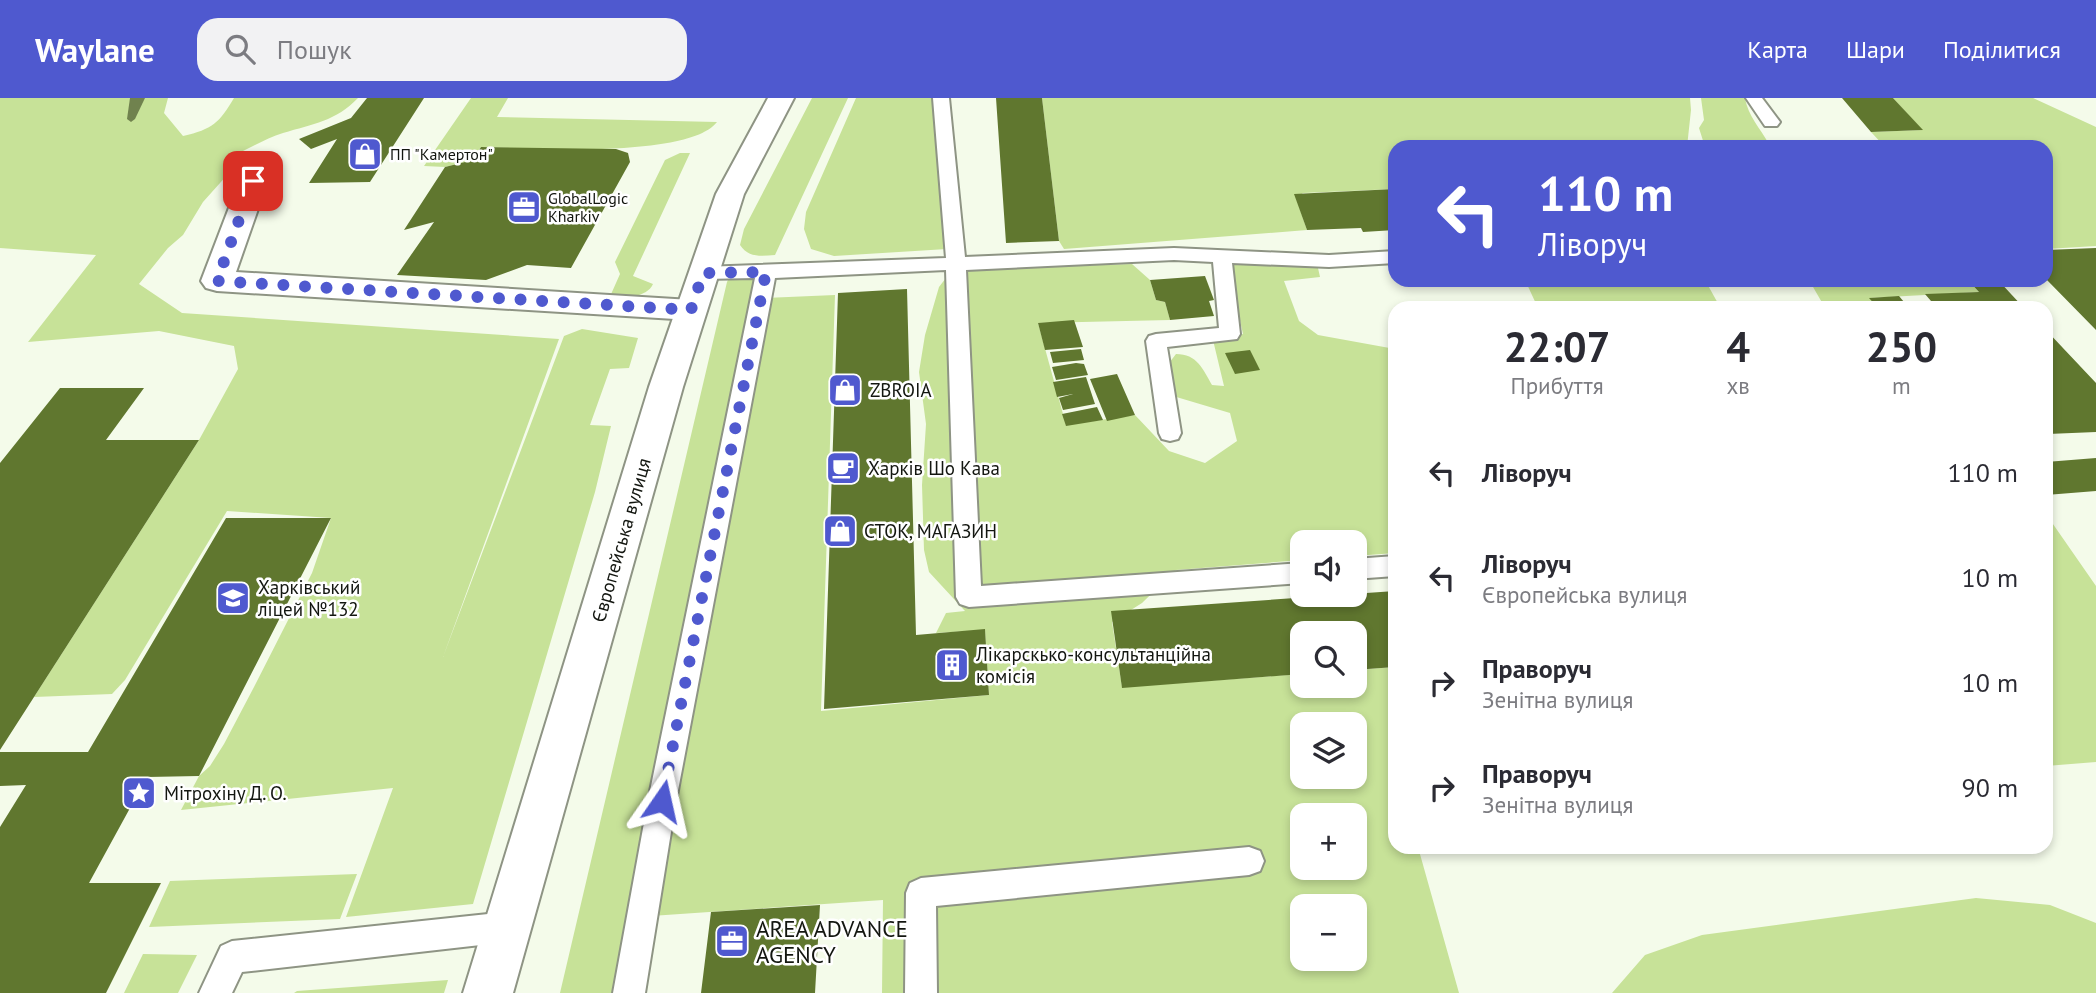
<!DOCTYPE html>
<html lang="uk">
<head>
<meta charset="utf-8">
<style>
  :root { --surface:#fff; --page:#f2f2f3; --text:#2b2b33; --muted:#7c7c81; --accent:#4f59cf }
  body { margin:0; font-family:"PT Sans",sans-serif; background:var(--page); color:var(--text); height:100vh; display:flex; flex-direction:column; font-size:26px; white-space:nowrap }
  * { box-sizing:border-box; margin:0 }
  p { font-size:23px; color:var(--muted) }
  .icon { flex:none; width:38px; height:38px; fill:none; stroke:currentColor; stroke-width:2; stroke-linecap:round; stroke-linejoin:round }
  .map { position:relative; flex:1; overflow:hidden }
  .side { position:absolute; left:1388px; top:203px; width:665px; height:553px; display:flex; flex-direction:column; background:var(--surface); border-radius:21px; box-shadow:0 4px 10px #0003 }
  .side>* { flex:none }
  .top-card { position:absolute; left:1388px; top:42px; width:665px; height:147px; border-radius:21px; box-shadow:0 4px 10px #0003; background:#4f59cf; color:#fff; overflow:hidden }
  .tools { position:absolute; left:1290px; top:432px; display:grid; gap:14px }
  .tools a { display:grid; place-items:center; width:77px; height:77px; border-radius:14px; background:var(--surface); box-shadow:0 4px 10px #0003; font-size:35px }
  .pin { position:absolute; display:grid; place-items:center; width:60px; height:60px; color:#fff; margin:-30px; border-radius:14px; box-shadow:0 4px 10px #0006 }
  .me { position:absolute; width:77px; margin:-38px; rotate:11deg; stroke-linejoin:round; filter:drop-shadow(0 0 5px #0008) }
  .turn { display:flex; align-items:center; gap:24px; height:147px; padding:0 35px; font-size:32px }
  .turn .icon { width:91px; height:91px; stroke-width:2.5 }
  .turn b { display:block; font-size:49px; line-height:60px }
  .eta { display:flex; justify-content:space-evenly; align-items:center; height:119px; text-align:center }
  .eta b { font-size:42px; font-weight:600; line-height:49px }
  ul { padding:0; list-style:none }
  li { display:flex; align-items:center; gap:21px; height:105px; padding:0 35px }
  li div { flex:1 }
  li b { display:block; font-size:26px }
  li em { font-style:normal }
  header { display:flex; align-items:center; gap:42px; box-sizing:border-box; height:98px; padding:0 35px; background:var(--accent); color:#fff }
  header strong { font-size:33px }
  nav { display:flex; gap:38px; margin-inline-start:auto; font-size:24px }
  .search { width:490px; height:63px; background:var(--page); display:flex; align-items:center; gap:18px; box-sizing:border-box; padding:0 24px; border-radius:21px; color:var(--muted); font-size:26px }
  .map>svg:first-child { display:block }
  .green { fill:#c7e298; fill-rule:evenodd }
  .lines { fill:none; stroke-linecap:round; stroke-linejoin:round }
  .stream { fill:#70824e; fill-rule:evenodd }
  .building { fill:#60772f }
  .lane-casing { stroke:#8e9484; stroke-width:4 }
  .street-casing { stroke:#8e9484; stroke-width:4 }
  .secondary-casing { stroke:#8e9484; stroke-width:4 }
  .lane { fill:#fff; fill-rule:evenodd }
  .street { fill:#fff; fill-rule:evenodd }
  .secondary { fill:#fff; fill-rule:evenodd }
  .route { stroke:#4f59cf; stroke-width:12; stroke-dasharray:0 21.6 }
  .labels { text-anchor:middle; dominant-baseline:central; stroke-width:5; stroke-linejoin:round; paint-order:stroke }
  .far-poi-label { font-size:16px; fill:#131610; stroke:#fff; text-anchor:start }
  .poi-label { font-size:19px; fill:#131610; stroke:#fff; text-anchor:start }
  .street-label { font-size:19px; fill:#131610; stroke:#fff }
  .near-poi-label { font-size:23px; fill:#131610; stroke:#fff; text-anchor:start }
</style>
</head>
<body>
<header>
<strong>Waylane</strong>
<div class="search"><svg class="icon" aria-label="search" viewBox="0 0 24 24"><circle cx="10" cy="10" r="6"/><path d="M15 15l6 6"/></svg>Пошук</div>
<nav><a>Карта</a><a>Шари</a><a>Поділитися</a></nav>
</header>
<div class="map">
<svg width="2096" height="895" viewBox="0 0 2096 895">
  <rect width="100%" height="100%" fill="#f4fbea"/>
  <!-- green -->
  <path class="green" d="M0,0H168L164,15L183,38C213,31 219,25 234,0H358C336,23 313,26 283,35C266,40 249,51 232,58L237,66L203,104L183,137L168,150L139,186L182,215L559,241L443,559L564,238L582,231L638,240L629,270L610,271L590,327L611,328L595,394L473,806L346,819L393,690L181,712L199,678L210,668L224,646L254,589L312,475L331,420L227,413L125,582L112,596L34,599L199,342L238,271L234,248L159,233L28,244L96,157L0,150Z
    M471,0H508L497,19L717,24C688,61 529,50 481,49L473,62L445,69L424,68Z
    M812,0H848L775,157C760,158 749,160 740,147L744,131Z
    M856,0H936L947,151L834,158L811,151L804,131L806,114Z
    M1042,0H1690L1691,12L1687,49H1395V91L1303,95L1296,100L1307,132L1064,151L1059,143Z
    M1701,0H1745C1748,18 1760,30 1769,46L1768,49H1705L1699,30L1704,22Z
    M1893,0H2033L2096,29V148L2046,151V49H1885L1871,34L1922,32Z
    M680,55H690L633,178L653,186C647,200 622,200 608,203L620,176L615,164L665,62Z
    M1231,164L1318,170L1320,179L1284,183L1299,223L1318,237L1395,251V455L1355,458L1354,444H1302V462L1176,472L1142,505L1112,524L1122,589L1302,576V588H1354L1355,572L1395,569V749H1418L1459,895H882L883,802L651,818L765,200L835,197L821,613L989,597L985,532L936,535L946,515L965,513L929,474L924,452L922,387L926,326L919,274L925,237L939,189L949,176L960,171L1132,166L1150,182L1156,202L1165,204L1170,222L1038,225L1066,327L1135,317L1169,353L1205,365L1237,343L1230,315L1173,298L1166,269L1176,256C1197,256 1203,271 1212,287L1224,288L1213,242L1243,236L1231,182ZM1302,626H1354V679H1302ZM1302,718H1354V770H1302ZM1302,808H1354V861H1302Z
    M751,179L756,181L619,895H560L727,184L729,180Z
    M1525,182H1705L1720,209L1824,208L1809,182H1968L1979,194L1870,200L1878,210H1538Z
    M2046,416L2096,488V664L2046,668Z
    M357,776L340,821L149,829L170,783Z
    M1976,800L2050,807L2096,825V895H1612L1645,857L1702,837Z
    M143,856L197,857L178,895H124Z
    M448,882L444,895H294L297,893Z"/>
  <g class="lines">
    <!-- stream -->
    <path class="stream" d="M130,0H145L135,21L131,24L127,21Z"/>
  </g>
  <!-- building -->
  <path class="building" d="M367,0H424L370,84L309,85L337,41L311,51L299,41L351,20Z
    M996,0H1042L1059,143L1006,145Z
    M1842,0H1893L1923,32L1871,34Z
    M481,49L616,51L628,55L630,64L571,170L527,167L486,182L397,177L434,124L404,132L445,69L473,62Z
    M1395,91V132L1363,134L1361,130L1307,132L1294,96Z
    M2096,150V232L2046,181V152Z
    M1205,178L1214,202L1209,203L1214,218L1170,222L1165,204L1156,202L1150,182Z
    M1968,182H1998L2024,210H1937L1925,196L1979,194Z
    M907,191L916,537L985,531L989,597L824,611L838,195Z
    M1899,198L1909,210H1878L1869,200Z
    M1074,222L1083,249L1045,252L1038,225Z
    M2046,232L2096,285V334L2048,336L2046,334Z
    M1081,251L1084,262L1053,265L1050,254Z
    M1250,252L1260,272L1235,276L1225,255Z
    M1076,265L1084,266L1088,277L1056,282L1052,269Z
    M1117,276L1135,317L1107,323L1090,281Z
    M1086,279L1095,306L1063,312L1059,300L1073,296L1057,299L1053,284Z
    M60,290H144L106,342H199L0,652V365Z
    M1097,309L1103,322L1066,328L1062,316Z
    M2096,360V393L2046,397V364Z
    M226,420H331L199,678L147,679L89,785H161L106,895H0V729L26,687L0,688V654H88Z
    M1395,493V569L1354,572V536H1302V576L1122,590L1111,513Z
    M820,807L815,895H701L711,814Z"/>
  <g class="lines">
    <!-- lane casing -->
    <g class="lane-casing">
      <path id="lane" d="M933,0H949L965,159L1174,150L1329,157L1395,153V165L1329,169L1232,165L1240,236L1237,241L1167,249L1181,335L1178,341L1170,343L1162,341L1159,335L1146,243L1149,238L1156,236L1219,230L1213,164L1174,162L966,172L981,488L1302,465V485L969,509L960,506L956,499L946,172L775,180L676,703L645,895H613L648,703L755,180L703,181L696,179L693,175L696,171L703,169L946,160Z
        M1746,0H1762L1780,24L1777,28H1765Z
        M1395,458V478L1354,481V461Z
        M1249,749L1260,753L1264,763L1260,773L1249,777L936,808L937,895H905L906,795L910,785L921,780Z
        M507,814L518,818L523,829L518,840L507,844L242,874L232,895H199L221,848L232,843Z"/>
    </g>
    <!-- street casing -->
    <g class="street-casing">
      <path id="street" d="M259,60L269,62L273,68L236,174L691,202L702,205L707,212L702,219L691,222L217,193L206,190L201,183L245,68L249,62Z"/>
    </g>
    <!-- secondary casing -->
    <g class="secondary-casing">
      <path id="secondary" d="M768,0H794L744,96L683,289L513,895H463L649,289L716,96Z"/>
    </g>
    <!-- lane -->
    <use href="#lane" class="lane"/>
    <!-- street -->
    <use href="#street" class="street"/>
    <!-- secondary -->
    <use href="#secondary" class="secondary"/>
  </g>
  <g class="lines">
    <!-- route -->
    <path class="route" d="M253,83L217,183L691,212L703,175L766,174L662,703"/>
  </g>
  <!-- icons -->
  <defs>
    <g id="shop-square" transform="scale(1.75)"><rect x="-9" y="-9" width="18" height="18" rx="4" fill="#4f59cf" stroke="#fff"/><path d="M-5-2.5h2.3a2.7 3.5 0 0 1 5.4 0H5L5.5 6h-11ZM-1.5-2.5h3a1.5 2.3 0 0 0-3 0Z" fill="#fff"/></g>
    <g id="office-square" transform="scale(1.75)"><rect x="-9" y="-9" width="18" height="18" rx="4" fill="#4f59cf" stroke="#fff"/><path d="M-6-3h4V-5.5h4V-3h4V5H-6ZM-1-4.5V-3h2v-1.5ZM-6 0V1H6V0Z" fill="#fff"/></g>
    <g id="cafe-square" transform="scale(1.75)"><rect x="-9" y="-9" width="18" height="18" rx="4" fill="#4f59cf" stroke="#fff"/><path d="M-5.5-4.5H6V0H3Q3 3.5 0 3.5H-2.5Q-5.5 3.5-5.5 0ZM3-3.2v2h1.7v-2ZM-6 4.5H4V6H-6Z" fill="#fff"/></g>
    <g id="school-square" transform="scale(1.75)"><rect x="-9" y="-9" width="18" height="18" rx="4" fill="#4f59cf" stroke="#fff"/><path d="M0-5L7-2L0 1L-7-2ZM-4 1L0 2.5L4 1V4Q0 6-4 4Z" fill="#fff"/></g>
    <g id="building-square" transform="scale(1.75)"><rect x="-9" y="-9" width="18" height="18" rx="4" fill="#4f59cf" stroke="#fff"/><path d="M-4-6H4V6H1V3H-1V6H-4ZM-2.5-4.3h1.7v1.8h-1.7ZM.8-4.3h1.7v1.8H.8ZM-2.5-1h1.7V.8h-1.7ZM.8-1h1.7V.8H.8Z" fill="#fff"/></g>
    <g id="sight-square" transform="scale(1.75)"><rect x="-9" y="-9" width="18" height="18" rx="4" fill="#4f59cf" stroke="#fff"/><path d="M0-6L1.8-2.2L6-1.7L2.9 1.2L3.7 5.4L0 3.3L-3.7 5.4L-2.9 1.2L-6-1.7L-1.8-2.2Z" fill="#fff"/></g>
  </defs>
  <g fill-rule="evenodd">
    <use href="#shop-square" x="365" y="56"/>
    <use href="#office-square" x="524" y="109"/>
    <use href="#shop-square" x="845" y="292"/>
    <use href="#cafe-square" x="843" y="370"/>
    <use href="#shop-square" x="840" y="433"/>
    <use href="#school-square" x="233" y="500"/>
    <use href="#building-square" x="952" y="567"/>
    <use href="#sight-square" x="139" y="695"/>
    <use href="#office-square" x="732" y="843"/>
  </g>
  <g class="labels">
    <!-- far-poi labels -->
    <g class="far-poi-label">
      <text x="390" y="56">ПП "Камертон"</text>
      <text x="548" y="100">GlobalLogic<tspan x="548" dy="18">Kharkiv</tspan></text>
    </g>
    <!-- poi labels -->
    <g class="poi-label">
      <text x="870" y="292">ZBROIA</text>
      <text x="868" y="370">Харків Шо Кава</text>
      <text x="864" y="433">СТОК, МАГАЗИН</text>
      <text x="258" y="489">Харківський<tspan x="258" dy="22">ліцей №132</tspan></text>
      <text x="976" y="556">Лікарскько-консультанційна<tspan x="976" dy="22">комісія</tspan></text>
      <text x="164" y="695">Мітрохіну Д. О.</text>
    </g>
    <!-- street labels -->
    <g class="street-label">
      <text transform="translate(621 442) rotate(-74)">Європейська вулиця</text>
    </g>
    <!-- near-poi labels -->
    <g class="near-poi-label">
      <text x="756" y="830">AREA ADVANCE<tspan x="756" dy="26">AGENCY</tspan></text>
    </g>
  </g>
</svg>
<div class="tools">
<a><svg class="icon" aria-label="sound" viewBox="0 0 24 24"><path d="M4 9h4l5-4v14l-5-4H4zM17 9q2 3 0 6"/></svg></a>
<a><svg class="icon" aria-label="search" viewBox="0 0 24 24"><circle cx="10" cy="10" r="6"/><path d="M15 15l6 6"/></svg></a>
<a><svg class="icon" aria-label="layers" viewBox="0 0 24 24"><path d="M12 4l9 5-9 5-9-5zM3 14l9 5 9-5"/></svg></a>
<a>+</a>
<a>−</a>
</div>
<div class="pin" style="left:253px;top:83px;background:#d93025"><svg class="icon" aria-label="arrive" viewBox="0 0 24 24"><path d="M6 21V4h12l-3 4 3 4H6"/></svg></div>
<svg class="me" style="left:662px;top:703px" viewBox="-20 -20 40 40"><path d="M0-17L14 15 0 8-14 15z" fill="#4f59cf" stroke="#fff" stroke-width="4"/></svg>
<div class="top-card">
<div class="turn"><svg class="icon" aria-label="left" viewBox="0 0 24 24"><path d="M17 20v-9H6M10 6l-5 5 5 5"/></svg><div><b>110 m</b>Ліворуч</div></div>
</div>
<section class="side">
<div class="eta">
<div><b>22:07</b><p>Прибуття</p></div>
<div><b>4</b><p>хв</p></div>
<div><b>250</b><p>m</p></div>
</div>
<ul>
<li><svg class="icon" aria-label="left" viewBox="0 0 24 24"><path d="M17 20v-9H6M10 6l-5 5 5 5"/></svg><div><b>Ліворуч</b></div><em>110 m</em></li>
<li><svg class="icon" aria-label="left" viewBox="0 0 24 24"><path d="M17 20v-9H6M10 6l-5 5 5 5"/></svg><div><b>Ліворуч</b><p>Європейська вулиця</p></div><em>10 m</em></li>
<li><svg class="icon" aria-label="right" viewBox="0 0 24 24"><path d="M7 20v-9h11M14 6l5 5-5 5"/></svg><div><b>Праворуч</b><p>Зенітна вулиця</p></div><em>10 m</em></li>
<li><svg class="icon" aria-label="right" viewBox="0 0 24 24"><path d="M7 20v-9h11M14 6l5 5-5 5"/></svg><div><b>Праворуч</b><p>Зенітна вулиця</p></div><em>90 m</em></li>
</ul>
</section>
</div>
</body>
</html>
